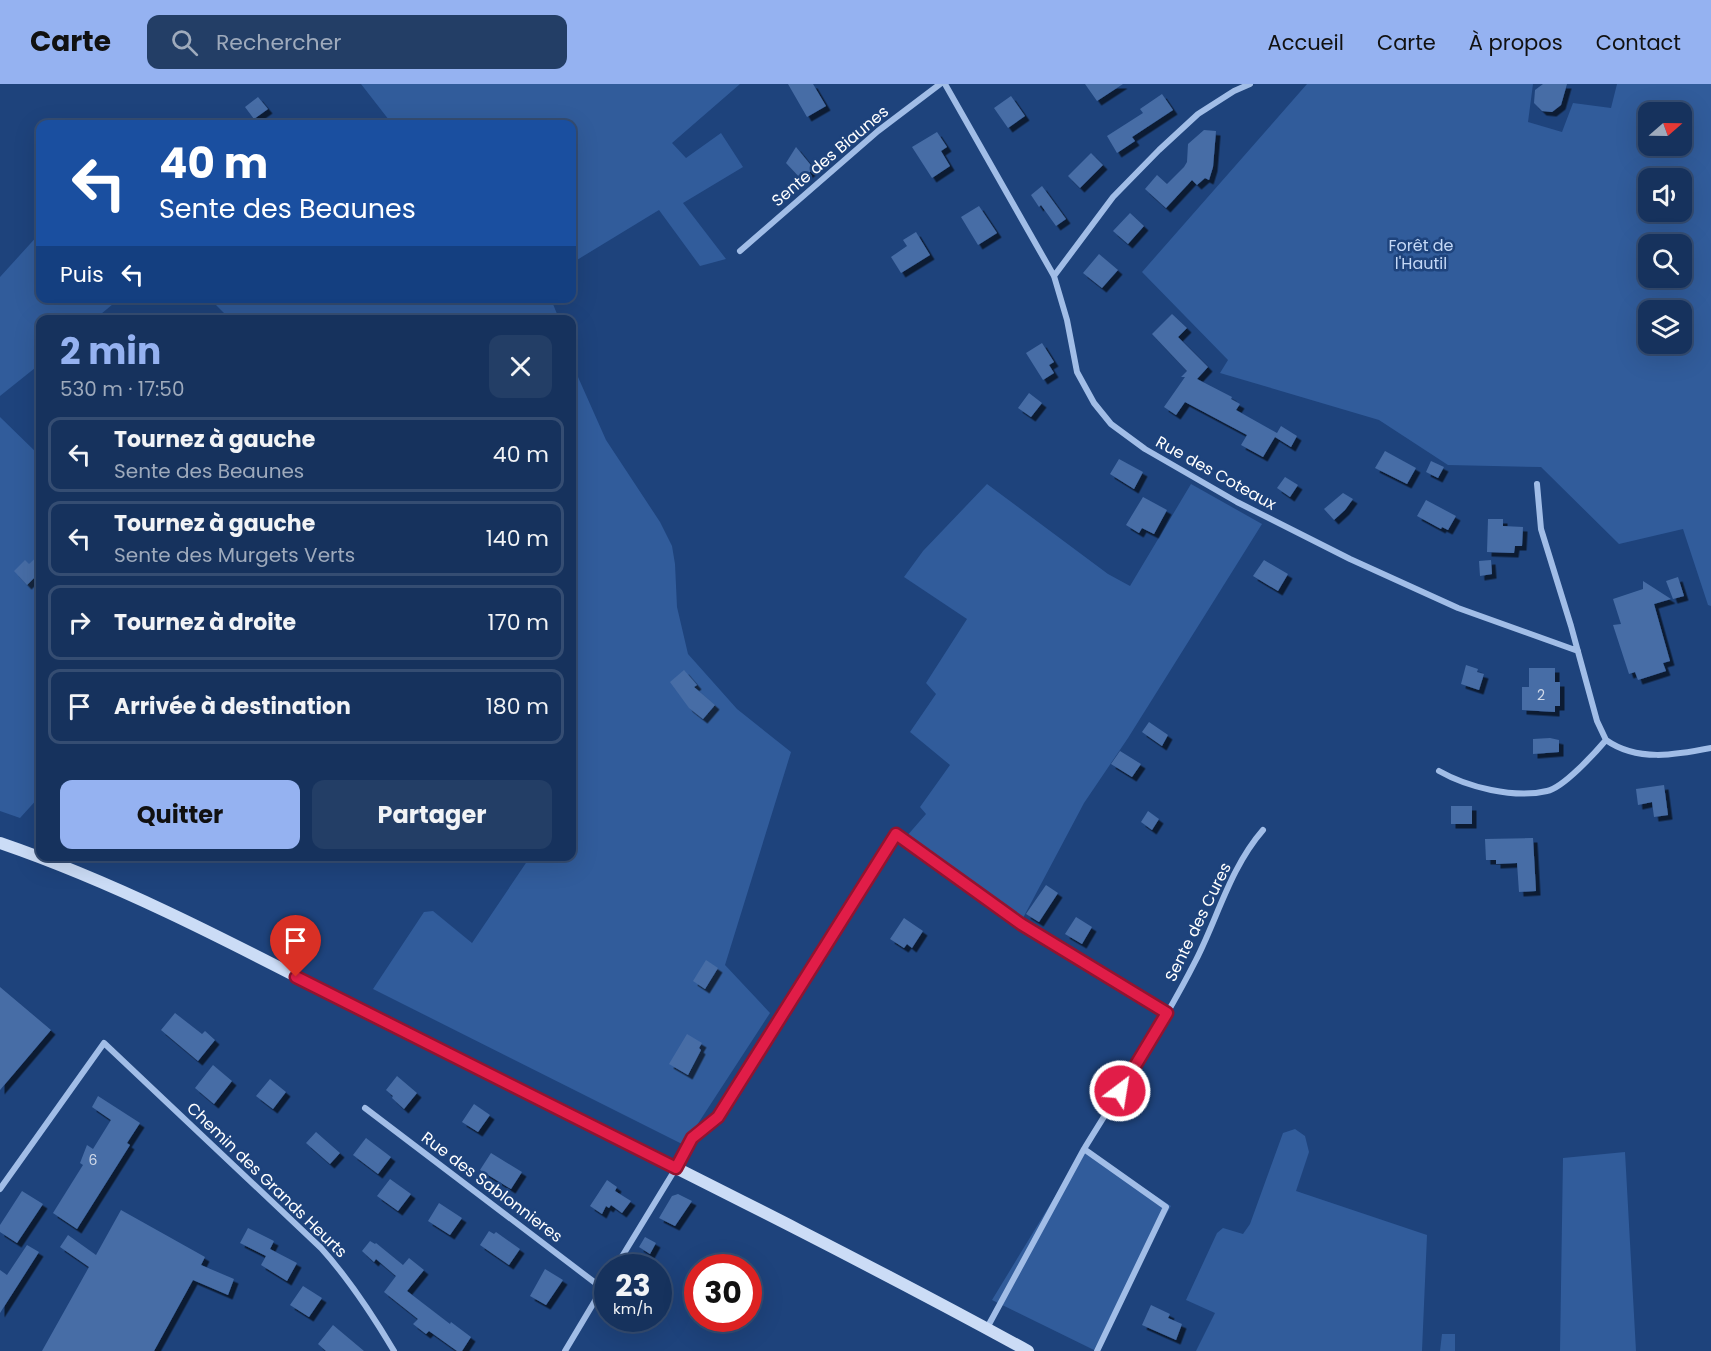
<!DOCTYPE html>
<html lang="fr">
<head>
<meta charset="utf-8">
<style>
  :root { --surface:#16325d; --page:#233e66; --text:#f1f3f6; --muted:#9eaabc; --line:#354d72; --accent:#95b2f1 }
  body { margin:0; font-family:Poppins,sans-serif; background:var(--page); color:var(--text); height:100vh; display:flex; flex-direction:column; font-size:22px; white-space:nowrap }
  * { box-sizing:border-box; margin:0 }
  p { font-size:20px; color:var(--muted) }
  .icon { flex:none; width:33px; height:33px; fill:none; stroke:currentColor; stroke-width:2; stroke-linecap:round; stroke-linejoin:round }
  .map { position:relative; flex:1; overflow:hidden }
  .sheet { position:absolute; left:36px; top:231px; width:540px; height:546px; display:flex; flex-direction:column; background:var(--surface); border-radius:12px; box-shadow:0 6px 24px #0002,0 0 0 2px var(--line) }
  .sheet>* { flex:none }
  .guide { position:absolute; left:36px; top:36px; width:540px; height:183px; border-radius:12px; box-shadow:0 6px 24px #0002,0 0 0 2px var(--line); background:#1a4fa0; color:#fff; overflow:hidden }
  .needle { width:39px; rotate:70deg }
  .fabs { position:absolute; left:1638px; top:18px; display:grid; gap:12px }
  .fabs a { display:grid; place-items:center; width:54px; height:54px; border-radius:12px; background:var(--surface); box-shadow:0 6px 24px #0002,0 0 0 2px var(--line); font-size:30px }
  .speed { position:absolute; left:594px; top:1170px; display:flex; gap:12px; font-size:30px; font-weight:700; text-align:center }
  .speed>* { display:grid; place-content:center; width:78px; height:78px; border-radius:50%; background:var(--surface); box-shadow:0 6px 24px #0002,0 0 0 2px var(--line); line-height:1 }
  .speed small { font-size:15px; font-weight:400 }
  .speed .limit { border:9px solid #d22; background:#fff; color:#111 }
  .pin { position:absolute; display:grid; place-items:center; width:51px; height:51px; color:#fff; margin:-62px -26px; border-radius:50% 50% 50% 0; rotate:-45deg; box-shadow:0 0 6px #0007 }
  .pin .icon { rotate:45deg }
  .me { position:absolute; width:66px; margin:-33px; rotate:31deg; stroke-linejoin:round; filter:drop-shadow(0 0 4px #0008) }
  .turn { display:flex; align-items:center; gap:21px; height:126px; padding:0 24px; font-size:27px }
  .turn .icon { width:78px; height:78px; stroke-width:2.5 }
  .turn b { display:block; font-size:42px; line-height:51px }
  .then { display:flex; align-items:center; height:57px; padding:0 24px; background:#0003; gap:12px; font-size:22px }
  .round { display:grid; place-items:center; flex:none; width:63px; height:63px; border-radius:12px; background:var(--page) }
  .overview { display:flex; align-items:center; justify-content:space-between; height:102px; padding:0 24px }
  h1 { font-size:36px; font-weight:700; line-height:45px; color:var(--accent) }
  .primary-button { display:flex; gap:12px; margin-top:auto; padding:12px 24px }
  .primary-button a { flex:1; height:69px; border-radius:12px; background:var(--accent); color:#111; font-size:24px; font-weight:700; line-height:69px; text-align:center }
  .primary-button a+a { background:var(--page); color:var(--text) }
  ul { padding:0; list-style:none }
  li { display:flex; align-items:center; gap:18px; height:75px; margin:0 12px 9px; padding:0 12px; border:3px solid var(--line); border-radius:12px }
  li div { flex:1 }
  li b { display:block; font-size:22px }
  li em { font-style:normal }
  header { display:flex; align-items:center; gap:36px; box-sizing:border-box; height:84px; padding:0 30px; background:var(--accent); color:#111 }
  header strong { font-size:28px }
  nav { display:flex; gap:33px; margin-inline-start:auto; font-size:21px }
  .search { width:420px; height:54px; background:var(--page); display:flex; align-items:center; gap:15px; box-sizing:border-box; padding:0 21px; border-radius:12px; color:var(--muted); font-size:22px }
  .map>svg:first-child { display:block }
  .green { fill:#315c9b; fill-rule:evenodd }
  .building { fill:#476da6; filter:url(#shadow) }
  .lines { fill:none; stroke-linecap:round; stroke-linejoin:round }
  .street { stroke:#a1bde7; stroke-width:6 }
  .secondary { stroke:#cbdcf6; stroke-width:12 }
  .route-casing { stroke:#92132f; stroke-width:15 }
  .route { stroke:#e11d48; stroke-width:10 }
  .labels { text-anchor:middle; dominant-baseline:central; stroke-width:5; stroke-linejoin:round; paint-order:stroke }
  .number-label { font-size:14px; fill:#d1dae9 }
  .street-label { font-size:16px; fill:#fff; stroke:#1e437c }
  .park-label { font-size:16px; fill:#c4d8f6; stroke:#1e437c }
</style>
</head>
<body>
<header>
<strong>Carte</strong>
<div class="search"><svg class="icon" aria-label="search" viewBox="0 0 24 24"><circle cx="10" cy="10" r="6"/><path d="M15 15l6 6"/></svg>Rechercher</div>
<nav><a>Accueil</a><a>Carte</a><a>À propos</a><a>Contact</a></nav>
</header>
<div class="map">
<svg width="1711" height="1267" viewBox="0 0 1711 1267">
  <defs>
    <filter id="shadow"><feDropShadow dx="4.5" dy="4.5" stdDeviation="0" flood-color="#0009"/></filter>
  </defs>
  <rect width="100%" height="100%" fill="#1e437c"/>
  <!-- green -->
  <path class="green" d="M361,0H740L672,59L686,74L721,49L743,83L683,119L726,175L700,182L659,126L572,179V40H384L389,36Z
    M1307,0H1533L1528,38L1562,48L1573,19L1611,24L1617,0H1711V522L1708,521L1683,445L1619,460L1541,383L1448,381L1379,336L1220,289L1228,276L1142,188ZM1682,28V62H1648V28ZM1682,94V128H1648V94ZM1682,160V194H1648V160ZM1682,226V260H1648V226Z
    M40,149V214L119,215L95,235L40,236V280L0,312V193Z
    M222,214L551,215L559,235H230L216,221Z
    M572,274L578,293L606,356L660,438L672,462L675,480L677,523L688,570L737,625L791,668L725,881L770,929L684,1061L373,905L424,828L433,827L472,859L530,773L572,772Z
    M0,333L40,372V712L20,734L0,727Z
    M987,400L1108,490L1130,502L1191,400L1262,440L1128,654L1084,719L1023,834L906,753L926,730L920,723L950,681L910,648L936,610L926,599L967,535L904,493L923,467Z
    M1295,1045L1305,1052L1309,1068L1296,1107L1427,1151L1422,1267H1196L1215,1229L1186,1216L1217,1149L1223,1144L1243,1150L1250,1140L1283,1049Z
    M1084,1065L1171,1122L1135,1184L1094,1266L992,1216Z
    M1625,1068L1636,1267H1560L1563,1074Z
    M1442,1250H1455V1267H1440Z"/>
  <!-- building -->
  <path class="building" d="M788,0H813L826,22L807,33Z
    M1085,0H1123L1097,17Z
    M1543,0H1567L1561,21L1552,28L1542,27L1534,19L1535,6Z
    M1162,10L1173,26L1132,53L1135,57L1117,69L1107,52L1143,29L1140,25Z
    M1011,12L1025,32L1008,44L994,24Z
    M258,13L268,25L254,35L245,23Z
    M1204,46L1216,47L1213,83L1209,96L1205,94L1197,101L1192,96L1166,124L1145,105L1157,91L1167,100L1184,83L1187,78L1188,60Z
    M937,48L947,63L941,67L950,82L932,94L912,63Z
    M796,63L814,85L801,95L786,79Z
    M1091,69L1103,81L1080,104L1068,92Z
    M1042,102L1066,135L1056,142L1041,121L1039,123L1031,111Z
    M979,122L997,149L978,161L961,133Z
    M1130,129L1144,142L1128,160L1113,147Z
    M916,148L930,171L901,189L891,173L907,162L903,156Z
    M1099,170L1118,186L1102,204L1083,189Z
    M1172,230L1187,244L1178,253L1208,283L1197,295L1232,313L1231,315L1240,320L1236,326L1277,349L1281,342L1297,352L1291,363L1275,353L1263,373L1241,361L1247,351L1185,318L1176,331L1164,323L1185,293H1181L1187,287L1152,250Z
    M1042,259L1054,278L1049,281L1054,289L1043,296L1026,269Z
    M1029,309L1042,319L1031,333L1018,324Z
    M1385,367L1416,384L1407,400L1375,384Z
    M1119,375L1143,388L1134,405L1110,390Z
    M1431,377L1444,383L1438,394L1426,388Z
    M1285,393L1298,401L1290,413L1277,404Z
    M1343,409L1353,415L1345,426L1334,436L1324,425Z
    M1143,413L1167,426L1154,450L1142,444L1139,449L1126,441Z
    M1426,416L1456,432L1448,446L1442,443L1441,445L1417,432Z
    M1488,435H1503V442L1523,443L1522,462H1515L1514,469L1487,468Z
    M40,470V488L27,501L14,487L25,476L29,480Z
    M1264,476L1288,490L1278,507L1253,492Z
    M1491,476L1492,490L1480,492L1479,477Z
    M1678,493L1684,512L1673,515L1666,497Z
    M1643,497L1671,515L1654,520L1670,577L1663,579L1666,587L1638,596L1635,588L1629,590L1613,541L1621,540L1613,515L1643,505Z
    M1466,581L1478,585L1477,588L1484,590L1479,606L1461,600Z
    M1529,584H1555V598H1560V622H1555V628L1522,626V603H1529Z
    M684,586L697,601L694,603L715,621L703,635L689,624L670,598Z
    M1149,638L1168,651L1162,662L1142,648Z
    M1550,654L1559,656V668L1533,670V655Z
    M1120,667L1141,680L1132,693L1111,680Z
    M1664,701L1668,731L1654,733L1652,718L1638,721L1636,705Z
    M1451,722H1472V740H1451Z
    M1148,727L1159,735L1152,746L1141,738Z
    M1533,754L1536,807L1519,808L1517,779L1496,780V776H1486L1485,755Z
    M1046,801L1058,809L1039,838L1026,830Z
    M1076,833L1092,843L1082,860L1065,850Z
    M904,834L923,847L912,864L907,860L904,864L890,855Z
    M706,876L718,884L705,905L693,897Z
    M0,903L51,946L0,1006Z
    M175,929L202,950L205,947L215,956L198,977L161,946Z
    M687,950L702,959L699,964L701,966L688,991L669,980Z
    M213,981L232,997L214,1020L195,1004Z
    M397,992L417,1009L404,1025L392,1014L393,1012L386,1006Z
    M270,995L286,1008L273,1025L256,1012Z
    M98,1012L140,1039L127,1059L130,1061L77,1145L53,1129L83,1081L80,1079L87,1061L93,1065L111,1036L92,1023Z
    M474,1020L490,1031L478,1048L462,1038Z
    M316,1048L340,1069L330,1080L306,1059Z
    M366,1054L391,1073L378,1090L353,1071Z
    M491,1069L522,1088L511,1105L480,1086Z
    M390,1095L411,1110L398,1127L377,1112Z
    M607,1096L617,1103L615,1107L631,1117L622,1129L611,1121L609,1124L606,1122L602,1130L590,1122Z
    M22,1107L43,1120L17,1159L0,1148V1141Z
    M678,1110L692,1117L675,1142L659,1134L672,1112Z
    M439,1119L462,1134L450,1151L428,1137Z
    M121,1126L205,1173L201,1181L234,1195L228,1211L193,1196L154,1267H42L89,1183L60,1163L68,1151L96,1171Z
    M248,1144L274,1157L270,1165L297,1179L287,1197L261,1181L266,1172L240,1159Z
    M489,1147L494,1150L496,1148L520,1165L509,1181L480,1161Z
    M645,1153L656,1159L650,1170L639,1163Z
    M370,1157L375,1160L376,1159L403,1181L409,1174L424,1186L407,1207L450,1240L451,1238L471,1253L462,1267H457L429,1247L426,1250L413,1240L418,1235L384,1208L396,1192L376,1175L374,1178L362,1167Z
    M27,1161L39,1168L0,1229V1186L7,1191Z
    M545,1185L563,1196L546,1221L530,1212Z
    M303,1202L322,1214L309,1233L290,1221Z
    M1151,1221L1170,1230L1168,1234L1182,1240L1176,1256L1142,1241Z
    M333,1241L364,1267H326L318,1260Z"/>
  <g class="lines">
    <!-- street -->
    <path class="street" d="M945,0L1054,192L1067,236L1077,288L1094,319L1111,340L1145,365L1237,418L1350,475L1458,524L1578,567
      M740,167L878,47L940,0
      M1054,192L1113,113L1159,66L1198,30L1234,7L1250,0
      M1537,400L1541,445L1571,542L1597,637L1606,656
      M1606,656C1637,678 1676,671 1711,664
      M1439,687C1467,703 1514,715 1547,707C1563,704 1595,669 1606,656
      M365,1024L602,1204
      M0,1105L104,959L321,1164C350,1196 372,1230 394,1267
      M615,1184L676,1084L692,1054L718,1033L896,750L1021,840L1167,929
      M987,1244L1084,1065
      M565,1267L608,1195
      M1097,1267L1166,1123L1084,1065C1122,1003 1163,941 1196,876C1218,833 1230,784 1263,746"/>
    <!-- secondary -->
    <path class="secondary" d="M0,759C146,809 285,888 423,957C625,1059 829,1158 1028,1267"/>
  </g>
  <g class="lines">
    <!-- route casing -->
    <g class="route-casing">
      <path id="route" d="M296,893L676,1084L692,1054L718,1033L896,750L1021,840L1167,929L1120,1007"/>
    </g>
    <!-- route -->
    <use href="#route" class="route"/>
  </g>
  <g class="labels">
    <!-- number labels -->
    <g class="number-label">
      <text x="1541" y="611">2</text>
      <text x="93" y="1076">6</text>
    </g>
    <!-- street labels -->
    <g class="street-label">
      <text transform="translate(830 72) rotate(-40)">Sente des Biaunes</text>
      <text transform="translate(1216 389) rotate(29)">Rue des Coteaux</text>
      <text transform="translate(1198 838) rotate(-64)">Sente des Cures</text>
      <text transform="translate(267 1096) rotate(44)">Chemin des Grands Heurts</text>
      <text transform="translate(492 1103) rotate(37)">Rue des Sablonnieres</text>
    </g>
    <!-- park labels -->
    <g class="park-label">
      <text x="1421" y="161">Forêt de<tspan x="1421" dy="18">l'Hautil</tspan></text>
    </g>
  </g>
</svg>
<div class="fabs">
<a><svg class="needle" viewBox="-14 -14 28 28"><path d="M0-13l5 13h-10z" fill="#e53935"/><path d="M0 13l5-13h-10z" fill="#9eaabc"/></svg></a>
<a><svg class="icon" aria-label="sound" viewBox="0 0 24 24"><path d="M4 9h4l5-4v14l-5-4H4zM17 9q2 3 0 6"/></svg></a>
<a><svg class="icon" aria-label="search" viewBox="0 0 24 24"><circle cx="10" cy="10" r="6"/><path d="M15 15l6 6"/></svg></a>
<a><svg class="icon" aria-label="layers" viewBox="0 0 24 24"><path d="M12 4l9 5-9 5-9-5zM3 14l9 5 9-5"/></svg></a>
</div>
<div class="speed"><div>23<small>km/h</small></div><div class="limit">30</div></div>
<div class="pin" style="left:296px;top:893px;background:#d93025"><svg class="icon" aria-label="arrive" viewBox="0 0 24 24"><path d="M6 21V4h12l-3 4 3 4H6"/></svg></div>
<svg class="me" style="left:1120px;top:1007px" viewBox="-20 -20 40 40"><circle r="17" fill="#e11d48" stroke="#fff" stroke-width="3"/><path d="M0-11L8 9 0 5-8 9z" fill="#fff"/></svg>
<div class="guide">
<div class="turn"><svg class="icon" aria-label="left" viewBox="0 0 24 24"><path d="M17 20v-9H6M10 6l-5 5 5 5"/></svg><div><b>40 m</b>Sente des Beaunes</div></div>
<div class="then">Puis<svg class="icon" aria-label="left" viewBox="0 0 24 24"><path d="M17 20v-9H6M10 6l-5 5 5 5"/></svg></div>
</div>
<section class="sheet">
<div class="overview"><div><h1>2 min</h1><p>530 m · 17:50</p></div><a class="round"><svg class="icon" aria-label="close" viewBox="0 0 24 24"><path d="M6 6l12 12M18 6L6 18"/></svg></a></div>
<ul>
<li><svg class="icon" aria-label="left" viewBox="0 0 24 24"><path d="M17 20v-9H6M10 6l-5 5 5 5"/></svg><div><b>Tournez à gauche</b><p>Sente des Beaunes</p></div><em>40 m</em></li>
<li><svg class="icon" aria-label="left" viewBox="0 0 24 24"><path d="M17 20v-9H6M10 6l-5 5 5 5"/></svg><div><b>Tournez à gauche</b><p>Sente des Murgets Verts</p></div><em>140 m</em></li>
<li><svg class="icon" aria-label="right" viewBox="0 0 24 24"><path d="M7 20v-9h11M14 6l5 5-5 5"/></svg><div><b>Tournez à droite</b></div><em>170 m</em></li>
<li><svg class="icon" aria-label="arrive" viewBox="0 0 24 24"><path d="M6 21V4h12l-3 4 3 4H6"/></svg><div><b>Arrivée à destination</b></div><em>180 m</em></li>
</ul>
<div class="primary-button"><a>Quitter</a><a>Partager</a></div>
</section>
</div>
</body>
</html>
